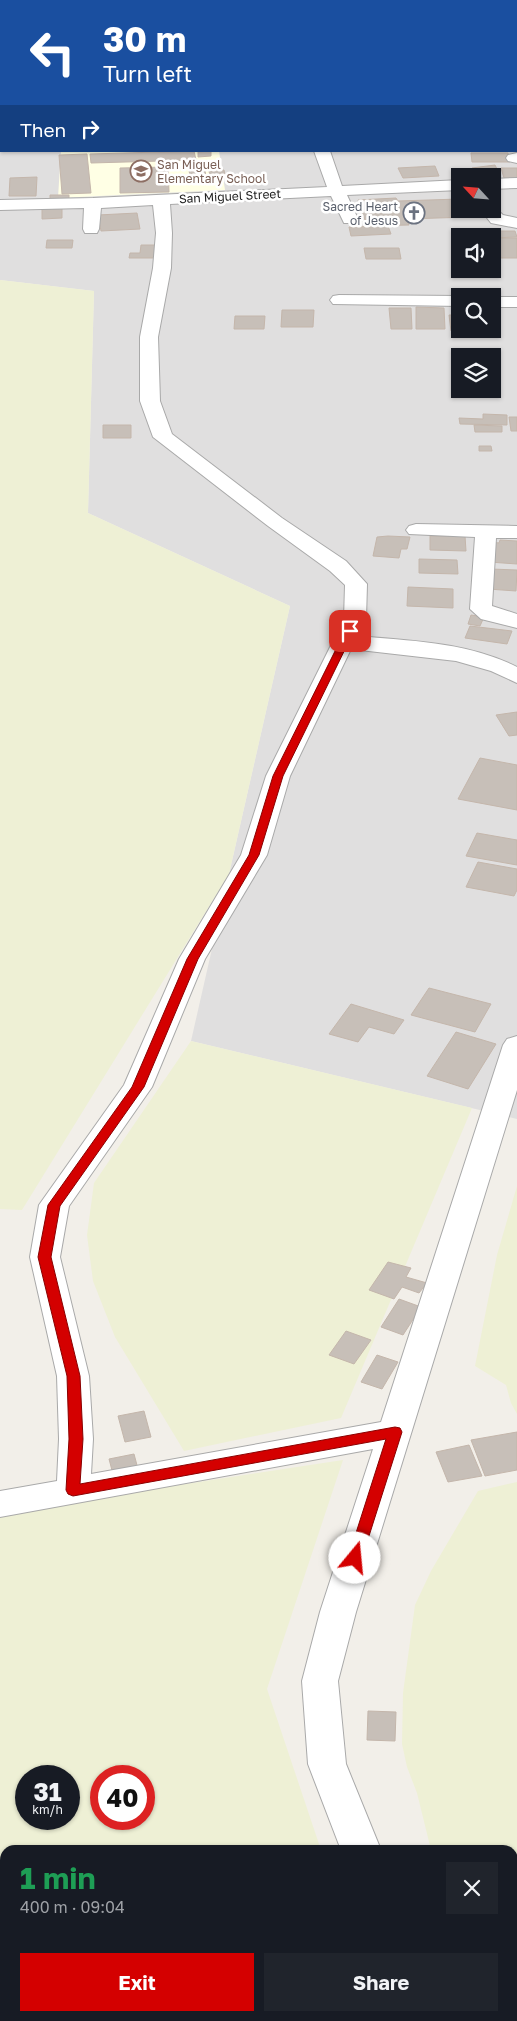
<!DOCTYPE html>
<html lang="en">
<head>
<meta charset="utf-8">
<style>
  :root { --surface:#171b24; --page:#20242c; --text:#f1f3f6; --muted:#9ea1a6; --accent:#d40000 }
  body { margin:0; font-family:"Golos Text",sans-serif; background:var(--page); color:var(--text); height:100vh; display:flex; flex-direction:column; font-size:19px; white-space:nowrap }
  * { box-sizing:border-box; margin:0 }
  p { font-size:16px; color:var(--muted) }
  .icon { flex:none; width:28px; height:28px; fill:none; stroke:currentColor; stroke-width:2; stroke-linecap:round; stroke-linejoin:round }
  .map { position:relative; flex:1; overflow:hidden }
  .side { position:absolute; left:0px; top:1845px; width:518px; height:176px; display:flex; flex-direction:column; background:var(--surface); border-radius:15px 15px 0 0; box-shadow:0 1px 4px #0004 }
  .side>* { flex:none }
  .top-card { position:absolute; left:0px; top:0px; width:518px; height:152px; box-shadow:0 1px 4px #0004; background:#1a4fa0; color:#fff; overflow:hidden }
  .needle { width:32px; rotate:296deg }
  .fabs { position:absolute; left:451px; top:168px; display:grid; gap:10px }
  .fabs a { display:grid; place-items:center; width:50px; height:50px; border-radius:0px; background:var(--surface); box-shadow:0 1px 4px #0004; font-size:25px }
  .speed { position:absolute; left:15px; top:1765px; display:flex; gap:10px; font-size:25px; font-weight:700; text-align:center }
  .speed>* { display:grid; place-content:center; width:65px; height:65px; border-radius:50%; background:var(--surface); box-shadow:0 1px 4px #0004; line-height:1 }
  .speed small { font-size:12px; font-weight:400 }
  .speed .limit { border:8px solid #d22; background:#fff; color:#111 }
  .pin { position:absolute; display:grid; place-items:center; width:42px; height:42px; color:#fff; margin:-21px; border-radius:10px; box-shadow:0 2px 8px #0006 }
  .me { position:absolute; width:55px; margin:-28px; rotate:17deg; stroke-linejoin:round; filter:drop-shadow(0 0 4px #0008) }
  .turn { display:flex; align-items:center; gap:18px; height:105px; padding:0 20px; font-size:22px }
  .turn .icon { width:65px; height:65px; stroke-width:2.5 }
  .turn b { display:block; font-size:35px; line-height:42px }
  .then { display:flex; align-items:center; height:48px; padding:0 20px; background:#0003; gap:10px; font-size:19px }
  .round { display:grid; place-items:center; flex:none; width:52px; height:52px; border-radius:0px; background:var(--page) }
  .summary { display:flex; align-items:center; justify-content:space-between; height:85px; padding:0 20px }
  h1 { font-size:30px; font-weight:700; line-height:38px; color:#1e9e55 }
  .action { display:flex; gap:10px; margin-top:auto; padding:10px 20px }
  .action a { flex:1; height:58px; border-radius:0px; background:var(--accent); color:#fff; font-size:20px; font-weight:700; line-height:58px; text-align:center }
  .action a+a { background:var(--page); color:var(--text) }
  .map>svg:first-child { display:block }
  .residential { fill:#e0dfdf; fill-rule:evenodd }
  .education { fill:#ffffe5 }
  .farmland { fill:#eef0d5; fill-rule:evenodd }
  .building { fill:#c7bfb8; stroke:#c4b6ab }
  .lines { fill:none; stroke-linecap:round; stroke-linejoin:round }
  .minor-casing { stroke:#a9a9a9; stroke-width:2 }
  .minor { fill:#fff; fill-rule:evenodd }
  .route { fill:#d40000; stroke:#8a0000 }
  .labels { text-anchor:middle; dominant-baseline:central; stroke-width:5; stroke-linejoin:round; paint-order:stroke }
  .far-education-label { font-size:12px; fill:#785e54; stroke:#fff; text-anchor:start }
  .far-street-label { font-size:12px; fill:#222; stroke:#fff }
  .far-worship-label { font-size:12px; fill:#5b616d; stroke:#fff; text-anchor:end }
</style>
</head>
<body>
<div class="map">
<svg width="517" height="2021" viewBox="0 0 517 2021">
  <rect width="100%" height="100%" fill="#f2efe9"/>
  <!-- residential -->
  <path class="residential" d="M270,0H517V1119L191,1041L290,606L88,513L94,291L0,280V90L1,151H516V1ZM460,176H492V209H460ZM460,236H492V269H460ZM460,296H492V329H460ZM460,356H492V389H460Z"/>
  <!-- education -->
  <path class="education" d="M61,151H219L225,190L58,198Z"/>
  <!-- farmland -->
  <path class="farmland" d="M0,0H517V1H1L0,132Z
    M0,280L94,291L88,513L290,606L229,874L22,1210L0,1209Z
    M191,1041L472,1108L341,1418L184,1451L115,1337L93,1281L87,1235L94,1183Z
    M517,1186V1414L511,1403L506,1385L475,1366L497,1255Z
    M343,1460L267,1689L321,1850H5V2016H377L379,2021H0V1516L94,1498ZM26,1776H69V1819H26ZM101,1776H144V1819H101Z
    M517,1482V2021H493L491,2016H512V1850H431L417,1793L407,1767L402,1744L403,1693L415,1605L431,1571L478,1491Z"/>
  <!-- building -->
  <path class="building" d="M194,151L196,160L91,163L90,154Z
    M211,151V156L198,157V152Z
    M471,153H508L510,162H472Z
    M87,154L91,193L62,194L59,155Z
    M495,165L498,171H473L472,168Z
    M435,166L439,176L403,178L398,168Z
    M168,167L169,192L120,193V168Z
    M501,168H517V178H504Z
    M189,169H205L206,178H190Z
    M224,170L225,175L210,176L209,171Z
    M493,171L497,181H492V176H473L471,172Z
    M37,177L36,196H9L10,178Z
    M50,195H69V200L50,201Z
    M396,198L398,201L459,199L460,209H464L468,217L407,219L409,225L367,226L358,200Z
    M62,207V218L42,219V208Z
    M137,213L140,229L101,231L98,215Z
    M388,226L391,234L351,236L349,227Z
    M491,231H515L517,237L492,238Z
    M492,238H517V258H492Z
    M47,240H73L72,248H46Z
    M141,245H157L156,258H129L130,253H140Z
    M364,248H399L401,259H366Z
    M416,307L444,308L445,329H416Z
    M389,308H411L412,329H391Z
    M282,310H314L313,327H281Z
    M449,315H460V329H482V331H451Z
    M235,316H265L264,329H234Z
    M483,414L507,415V425L460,424L459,418L483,419Z
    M509,417H517V431H511Z
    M103,425H131V438H103Z
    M474,425L502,426V432H475Z
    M479,446H491L492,451H479Z
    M388,536L410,537L407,549H401L399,558L373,556L377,537Z
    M430,536H465L466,551L430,550Z
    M500,540L517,541V564L489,562L490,542L499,543Z
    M419,559L457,560L458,574L419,573Z
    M491,569L517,570L516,591L488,589Z
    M408,587L453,589V608L407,606Z
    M471,615L484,617L480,626L468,624Z
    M470,626L512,631L507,644L465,638Z
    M517,712V735L509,736L496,715Z
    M480,758L517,765V810L458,799Z
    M477,833L517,840V865L466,856Z
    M478,862L517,869V890L514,896L466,887Z
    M429,988L491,1004L475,1032L411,1015Z
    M351,1004L404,1020L394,1034L369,1027L358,1042L329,1034Z
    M456,1032L496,1044L468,1089L427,1076Z
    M388,1262L411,1268L406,1277L427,1283L419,1293L402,1287L394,1299L369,1290Z
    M399,1299L421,1307L403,1335L381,1327Z
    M346,1331L371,1340L354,1364L329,1355Z
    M377,1355L398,1362L382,1389L361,1382Z
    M144,1411L151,1437L125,1442L118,1416Z
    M517,1432V1470L485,1476L471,1440Z
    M469,1445L482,1476L448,1482L436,1452Z
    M134,1454L138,1469L113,1474L109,1459Z
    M368,1711L396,1712L395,1741L367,1740Z"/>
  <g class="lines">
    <!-- minor casing -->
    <g class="minor-casing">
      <path id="minor" d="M516,66H517V74H516Z
        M516,105H517V115H516Z
        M314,151H330L342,186L460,180V190L347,195L358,219L356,223H344L331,196L170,204L172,233L171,268L158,337L160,401L172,434L282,518L346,561L367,584L366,619L358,636C411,641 468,642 517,667V683L491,671L456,661L351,649L290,776L267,855L205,959L152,1087L69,1206L60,1257L89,1376L93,1439L91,1474L381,1422L503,1045L507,1039L517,1036V1090L356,1612L338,1681L346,1764L381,1850H341L308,1764L302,1681L320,1612L373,1449L0,1517V1491L57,1481L59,1439L57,1376L30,1257L39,1205L124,1085L179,959L241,855L266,776L344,619L345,585L330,571L268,526L153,437L140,401V337L153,268L156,233L153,205L101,208L99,229L97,233H85L83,229L84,208L0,210V200L93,198L327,187Z
        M517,153V163L508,161L506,158L508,155Z
        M517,178V188L492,189V179Z
        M492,205L503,215L517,218V228L491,223L480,209H492Z
        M339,295L460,296H462H460V306L333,304L330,300L333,296Z
        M492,297H517V307H492Z
        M416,524L517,526V538H496L492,606L517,614V628L481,619L470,609L475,537L409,534L406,530L409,526Z
        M406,2016H448L450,2021H408Z"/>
    </g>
    <!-- minor -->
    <use href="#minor" class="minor"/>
  </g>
  <!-- route -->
  <path class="route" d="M350,628L354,631L283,776L259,855L198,959L144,1087L60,1206L51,1257L80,1376L83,1439L80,1484L395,1427L400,1428L402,1432L362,1558L360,1562H350L348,1558L386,1439L73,1496L68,1494L66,1490L69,1439L67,1376L38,1257L48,1205L132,1087L187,959L249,855L273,776L345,631Z"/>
  <!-- icons -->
  <defs>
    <g id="school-ring" transform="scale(1.125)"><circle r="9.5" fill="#fff" stroke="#8d6e63" stroke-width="1.5"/><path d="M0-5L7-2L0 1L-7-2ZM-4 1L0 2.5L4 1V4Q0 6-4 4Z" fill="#8d6e63"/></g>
    <g id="church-ring" transform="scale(1.125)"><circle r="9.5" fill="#fff" stroke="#6b7280" stroke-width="1.5"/><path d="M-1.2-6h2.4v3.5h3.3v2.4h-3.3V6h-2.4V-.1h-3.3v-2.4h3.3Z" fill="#6b7280"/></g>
  </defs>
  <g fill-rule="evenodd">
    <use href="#school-ring" x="141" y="171"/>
    <use href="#church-ring" x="414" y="213"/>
  </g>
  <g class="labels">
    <!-- far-education labels -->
    <g class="far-education-label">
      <text x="157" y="164">San Miguel<tspan x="157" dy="14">Elementary School</tspan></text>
    </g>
    <!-- far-street labels -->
    <g class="far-street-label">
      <text transform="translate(230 196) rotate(-3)">San Miguel Street</text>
    </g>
    <!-- far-worship labels -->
    <g class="far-worship-label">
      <text x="398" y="206">Sacred Heart<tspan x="398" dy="14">of Jesus</tspan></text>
    </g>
  </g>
</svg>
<div class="fabs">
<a><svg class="needle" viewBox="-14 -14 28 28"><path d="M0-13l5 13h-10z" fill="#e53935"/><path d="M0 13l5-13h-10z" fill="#9ea1a6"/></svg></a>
<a><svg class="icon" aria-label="sound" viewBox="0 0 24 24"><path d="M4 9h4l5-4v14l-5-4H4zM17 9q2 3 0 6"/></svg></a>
<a><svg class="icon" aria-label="search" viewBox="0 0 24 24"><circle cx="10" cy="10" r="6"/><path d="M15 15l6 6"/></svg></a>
<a><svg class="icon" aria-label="layers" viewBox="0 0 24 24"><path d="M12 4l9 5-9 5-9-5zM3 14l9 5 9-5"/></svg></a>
</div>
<div class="speed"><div>31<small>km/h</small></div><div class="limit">40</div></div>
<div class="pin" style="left:350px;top:631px;background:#d93025"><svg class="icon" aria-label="arrive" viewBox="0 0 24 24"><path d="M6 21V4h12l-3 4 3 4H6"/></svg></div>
<svg class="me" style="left:355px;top:1558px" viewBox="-20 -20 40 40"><circle r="19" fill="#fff"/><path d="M0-13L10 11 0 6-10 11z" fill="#d40000"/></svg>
<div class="top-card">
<div class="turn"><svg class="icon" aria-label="left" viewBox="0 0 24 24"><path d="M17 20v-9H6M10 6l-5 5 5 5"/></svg><div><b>30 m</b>Turn left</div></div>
<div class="then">Then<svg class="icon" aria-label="right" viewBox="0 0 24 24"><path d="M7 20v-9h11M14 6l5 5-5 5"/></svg></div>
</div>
<section class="side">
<div class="summary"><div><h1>1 min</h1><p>400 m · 09:04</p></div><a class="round"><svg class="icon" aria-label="close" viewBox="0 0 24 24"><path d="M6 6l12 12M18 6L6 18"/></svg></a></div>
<div class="action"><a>Exit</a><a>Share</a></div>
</section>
</div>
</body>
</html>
